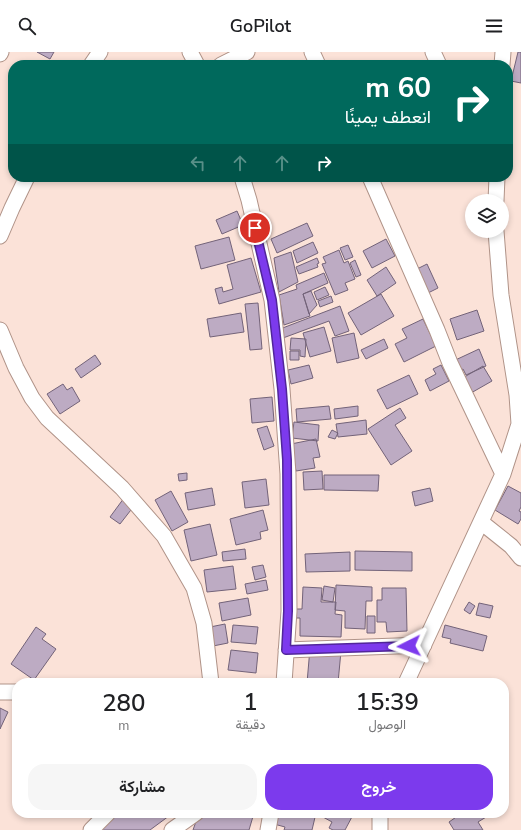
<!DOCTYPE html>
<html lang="ar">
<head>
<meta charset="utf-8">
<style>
  :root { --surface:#fff; --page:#f6f6f6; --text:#202124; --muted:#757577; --accent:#7c3aed }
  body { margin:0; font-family:"Nunito Sans",Vazirmatn,sans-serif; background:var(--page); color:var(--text); direction:rtl; height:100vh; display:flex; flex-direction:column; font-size:15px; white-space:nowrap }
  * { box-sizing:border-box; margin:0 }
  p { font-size:13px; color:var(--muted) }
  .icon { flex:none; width:22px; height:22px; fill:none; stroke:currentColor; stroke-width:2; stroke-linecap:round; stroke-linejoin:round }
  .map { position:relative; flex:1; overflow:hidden; direction:ltr }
  .details { position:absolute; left:12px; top:626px; width:497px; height:140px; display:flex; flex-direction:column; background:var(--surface); border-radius:16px; box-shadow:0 2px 6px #0003; direction:rtl }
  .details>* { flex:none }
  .hud { position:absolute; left:8px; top:8px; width:505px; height:122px; border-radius:16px; box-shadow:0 2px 6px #0003; direction:rtl; background:#00695c; color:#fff; overflow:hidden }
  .tools { position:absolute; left:465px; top:142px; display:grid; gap:8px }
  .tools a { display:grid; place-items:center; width:44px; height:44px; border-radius:50%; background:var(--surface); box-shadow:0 2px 6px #0003; font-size:20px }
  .pin { position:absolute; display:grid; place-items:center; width:34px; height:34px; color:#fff; margin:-17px; border:2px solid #fff; border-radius:50%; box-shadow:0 1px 4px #0007 }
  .me { position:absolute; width:44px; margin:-22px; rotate:267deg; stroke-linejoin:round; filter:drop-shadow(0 0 3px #0008) }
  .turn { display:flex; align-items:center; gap:14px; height:84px; padding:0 16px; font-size:18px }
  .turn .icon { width:52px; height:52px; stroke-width:2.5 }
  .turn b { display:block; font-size:28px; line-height:34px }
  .lanes { display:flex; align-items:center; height:38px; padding:0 16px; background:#0003; justify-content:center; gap:20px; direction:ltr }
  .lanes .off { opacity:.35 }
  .eta { display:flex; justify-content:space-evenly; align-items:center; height:68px; text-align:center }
  .eta b { font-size:24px; font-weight:600; line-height:28px }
  .button { display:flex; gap:8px; margin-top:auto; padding:8px 16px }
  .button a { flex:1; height:46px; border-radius:16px; background:var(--accent); color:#fff; font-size:16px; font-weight:600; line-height:46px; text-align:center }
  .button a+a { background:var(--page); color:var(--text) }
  header { display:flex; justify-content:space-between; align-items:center; height:52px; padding:0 16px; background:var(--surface); font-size:18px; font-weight:600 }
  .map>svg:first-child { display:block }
  .building { fill:#bdabc3; stroke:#736379 }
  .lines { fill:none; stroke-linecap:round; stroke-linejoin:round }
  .minor-casing { stroke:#b09388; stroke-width:17 }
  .minor { stroke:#fff; stroke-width:15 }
  .route-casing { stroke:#51269a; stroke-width:10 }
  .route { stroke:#7c3aed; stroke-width:7 }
</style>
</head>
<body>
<header><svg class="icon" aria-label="menu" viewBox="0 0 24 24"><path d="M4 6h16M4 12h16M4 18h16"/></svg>GoPilot<svg class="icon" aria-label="search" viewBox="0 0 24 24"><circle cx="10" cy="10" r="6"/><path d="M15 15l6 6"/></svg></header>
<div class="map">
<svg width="521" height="778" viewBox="0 0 521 778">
  <rect width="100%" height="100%" fill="#fbe2d8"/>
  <!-- building -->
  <path class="building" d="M37,0H54L50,7Z
    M518,0H521V31L511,29Z
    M237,159L243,173L222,182L216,168Z
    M307,171L313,184L277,201L271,187Z
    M229,185L235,208L201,217L195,194Z
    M386,187L395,204L372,216L363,199Z
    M313,190L318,201L297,211L293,199Z
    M348,193L353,205L345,208L340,196Z
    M339,198L344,211L348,209L355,227L345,231L348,238L335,243L322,212L326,211L323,205Z
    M291,200L298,230L279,240L274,206Z
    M251,206L261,240L219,252L215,237L222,235L223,240L233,237L227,213Z
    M317,206L319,211L317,212L318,215L299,222L296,215Z
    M355,208L361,223L356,225L350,211Z
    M427,212L438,236L424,243L413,219Z
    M386,215L396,231L377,244L367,228Z
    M324,221L328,231L303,242L310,264L284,273L279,243L297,237L296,233Z
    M325,235L329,243L317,248L314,240Z
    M311,239L317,253L309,262L303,242Z
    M381,242L394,264L361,283L348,261Z
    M331,244L333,250L320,255L318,249Z
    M258,251L262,297L250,298L245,252Z
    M340,254L349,279L335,284L329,269L283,286L280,277Z
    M477,258L484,279L457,288L450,267Z
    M241,261L244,280L210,285L207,267Z
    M423,267L436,294L404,310L395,292L407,286L402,277Z
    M324,275L331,299L310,305L303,281Z
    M354,281L359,306L337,311L332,286Z
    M291,286L306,287L305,305L300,304V298H290Z
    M384,287L388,296L366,307L361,298Z
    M479,297L486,314L466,323L463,317L454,322L449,311Z
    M290,299H299V308H290Z
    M95,303L101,312L81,326L75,317Z
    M309,313L313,326L291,332L288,318Z
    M441,313L449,329L430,339L425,328L436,322L433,317Z
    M483,314L492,329L464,345L456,330Z
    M409,323L418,342L387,357L377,338Z
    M63,332L67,338L72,335L80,349L60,362L47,342Z
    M272,345L274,369L252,371L250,347Z
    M329,354L331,367L297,370L296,357Z
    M358,354V364L335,367L334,357Z
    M400,356L406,366L395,373L412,399L391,413L368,377Z
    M366,368L367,382L338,385L336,372Z
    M294,370L319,373L318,389L292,386Z
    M267,374L274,394L264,398L257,377Z
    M332,378L338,381L335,387L328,385Z
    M316,387L320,405L313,406L315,416L296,419L291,392Z
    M322,419L323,437L304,438L303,420Z
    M187,421V428L179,429L178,422Z
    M324,423H379L378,439L324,438Z
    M266,427L269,453L245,456L242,430Z
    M508,434L521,441V455L519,459L521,460V467L518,472L495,458Z
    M212,436L215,453L188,458L185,441Z
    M430,436L433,449L415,454L412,440Z
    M171,439L188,470L172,479L155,448Z
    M124,446L134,454L120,472L110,465Z
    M263,458L268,478L260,480L261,487L236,493L230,467Z
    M210,472L217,503L191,509L184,478Z
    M245,497L246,507L223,509L222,500Z
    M355,499L412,500V519L355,518Z
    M350,500V519L306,520L305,502Z
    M263,513L266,525L255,528L252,515Z
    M233,514L236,537L207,540L204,518Z
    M266,528L268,538L247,542L245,532Z
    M336,533L372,535V549H366L365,577L345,576V559L335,558Z
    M324,534L335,536L333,550L322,548Z
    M303,535L322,536L321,550H336L335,562L342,563L341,585L300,584V566H292V557H302Z
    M382,536H406L407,579L387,580L386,570H377V548H382Z
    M248,546L251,563L222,569L219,551Z
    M469,550L475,554L470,562L464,558Z
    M479,551L493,554L490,566L476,563Z
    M367,564H375V581H367Z
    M225,572L228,591L208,595L205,576Z
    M233,573L258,575L256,592L231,590Z
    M445,573L487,584L483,599L450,591L451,587L442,585Z
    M36,575L46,582L42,587L56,597L34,628L11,612Z
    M310,596L341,599L338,631H307Z
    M231,598L258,601L256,621L228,618Z
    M0,656L8,660L0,677Z
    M111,761H173L150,778H90Z
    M199,761H254L249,778H193Z
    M276,761H316L312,778H284L285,775L274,772Z
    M325,761H354L345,778H333L329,776L332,770L323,765Z
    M462,761H490L491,762L478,770L483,778H454L449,770Z"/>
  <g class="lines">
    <!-- minor casing -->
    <g class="minor-casing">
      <path id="minor" d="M190,0L197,13
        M312,0L318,13
        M433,0L439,13
        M0,2L1,0
        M91,13L100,0
        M221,13L247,0
        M502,13L503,0
        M242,125L249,148L272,248L282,337L288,422L289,559L284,631
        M370,125L437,278L450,311L503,422
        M496,149L497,125
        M0,184L12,156L27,125
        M0,278L16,316L32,346L47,366L122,436L164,484L194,536L204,571L211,631
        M481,470L511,494L521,506
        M286,598L424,593
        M406,631L503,422L519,372L517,343L501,243L496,179
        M0,640H17
        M380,761V778
        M91,778L108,761
        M172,778L196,761
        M268,778L271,761"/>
    </g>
    <!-- minor -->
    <use href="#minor" class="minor"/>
  </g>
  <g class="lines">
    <!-- route casing -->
    <g class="route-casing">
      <path id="route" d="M255,176L272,248L282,337L287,408L288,559L286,598L409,594"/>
    </g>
    <!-- route -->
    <use href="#route" class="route"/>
  </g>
</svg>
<div class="tools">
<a><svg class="icon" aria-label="layers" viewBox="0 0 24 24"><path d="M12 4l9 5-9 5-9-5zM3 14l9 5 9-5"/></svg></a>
</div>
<div class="pin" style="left:255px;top:176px;background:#d93025"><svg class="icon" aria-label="arrive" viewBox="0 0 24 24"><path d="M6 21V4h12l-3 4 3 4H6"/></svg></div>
<svg class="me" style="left:409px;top:594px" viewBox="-20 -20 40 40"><path d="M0-17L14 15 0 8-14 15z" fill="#7c3aed" stroke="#fff" stroke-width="4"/></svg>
<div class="hud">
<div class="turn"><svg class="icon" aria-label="right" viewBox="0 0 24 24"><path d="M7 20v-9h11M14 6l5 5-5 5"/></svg><div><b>60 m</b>انعطف يمينًا</div></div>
<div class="lanes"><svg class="icon off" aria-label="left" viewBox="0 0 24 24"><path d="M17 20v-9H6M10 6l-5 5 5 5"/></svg><svg class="icon off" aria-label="ahead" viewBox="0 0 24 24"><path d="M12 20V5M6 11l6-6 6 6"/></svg><svg class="icon off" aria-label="ahead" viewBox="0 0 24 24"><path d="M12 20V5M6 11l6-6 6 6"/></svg><svg class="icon" aria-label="right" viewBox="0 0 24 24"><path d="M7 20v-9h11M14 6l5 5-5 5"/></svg></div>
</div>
<section class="details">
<div class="eta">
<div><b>15:39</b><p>الوصول</p></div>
<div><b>1</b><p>دقيقة</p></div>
<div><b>280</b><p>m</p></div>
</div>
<div class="button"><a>خروج</a><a>مشاركة</a></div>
</section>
</div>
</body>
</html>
